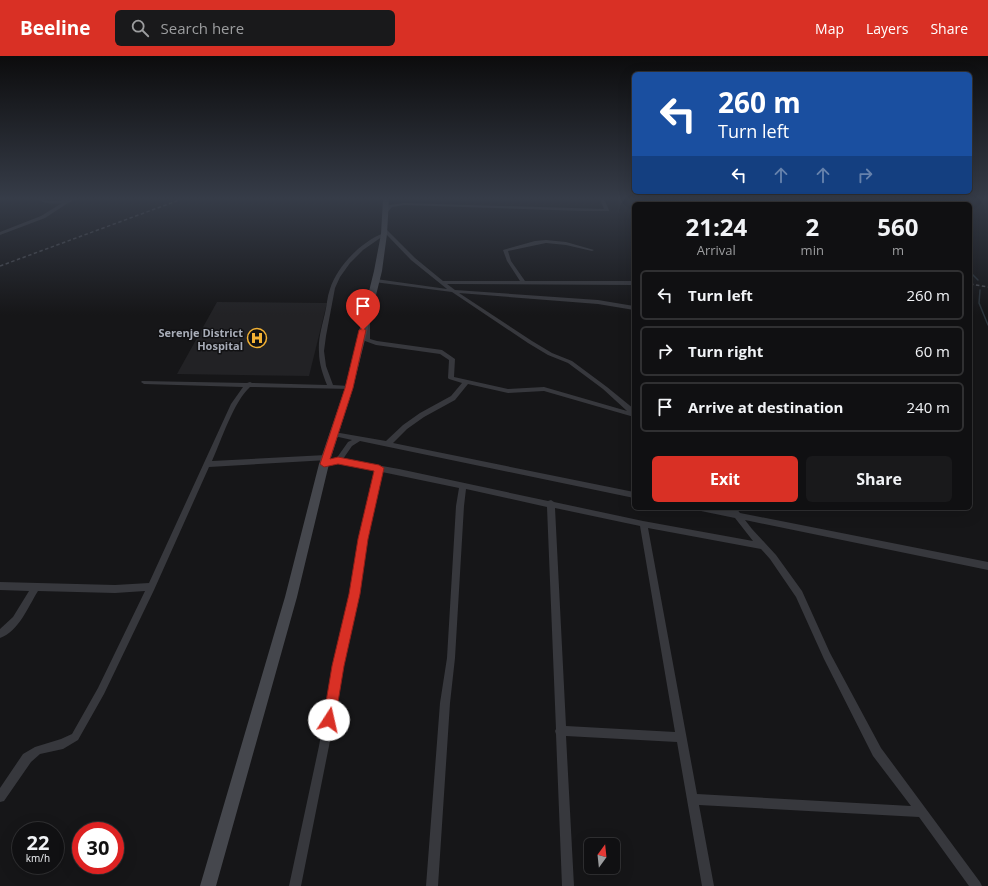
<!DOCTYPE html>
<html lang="en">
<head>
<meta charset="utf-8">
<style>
  :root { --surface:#101012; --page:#19191b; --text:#f1f3f6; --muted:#9c9d9f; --line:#303032; --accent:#d93025 }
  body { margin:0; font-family:"Open Sans",sans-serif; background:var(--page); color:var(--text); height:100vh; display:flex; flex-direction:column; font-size:15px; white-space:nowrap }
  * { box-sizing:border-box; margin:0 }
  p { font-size:13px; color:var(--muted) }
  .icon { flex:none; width:22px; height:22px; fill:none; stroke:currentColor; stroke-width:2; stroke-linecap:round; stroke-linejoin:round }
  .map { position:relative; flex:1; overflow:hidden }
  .panel { position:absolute; left:632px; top:146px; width:340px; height:308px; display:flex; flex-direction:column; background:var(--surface); border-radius:6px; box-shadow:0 4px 16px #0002,0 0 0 1px var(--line) }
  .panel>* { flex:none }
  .hud { position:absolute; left:632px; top:16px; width:340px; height:122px; border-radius:6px; box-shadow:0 4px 16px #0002,0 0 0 1px var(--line); background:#1a4fa0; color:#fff; overflow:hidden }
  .needle { width:26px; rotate:15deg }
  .fabs { position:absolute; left:584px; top:782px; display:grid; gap:8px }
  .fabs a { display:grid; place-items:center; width:36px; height:36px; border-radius:6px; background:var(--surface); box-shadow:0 4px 16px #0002,0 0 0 1px var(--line); font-size:20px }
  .speed { position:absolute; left:12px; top:766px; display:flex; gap:8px; font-size:20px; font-weight:700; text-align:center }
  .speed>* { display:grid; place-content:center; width:52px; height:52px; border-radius:50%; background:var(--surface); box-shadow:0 4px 16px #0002,0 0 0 1px var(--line); line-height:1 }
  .speed small { font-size:10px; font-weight:400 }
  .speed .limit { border:6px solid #d22; background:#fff; color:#111 }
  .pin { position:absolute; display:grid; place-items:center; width:34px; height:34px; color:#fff; margin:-41px -17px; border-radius:50% 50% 50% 0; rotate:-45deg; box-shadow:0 0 4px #0007 }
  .pin .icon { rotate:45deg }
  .me { position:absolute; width:44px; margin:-22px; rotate:10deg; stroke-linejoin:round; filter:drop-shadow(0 0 3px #0008) }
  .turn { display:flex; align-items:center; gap:14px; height:84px; padding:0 20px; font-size:18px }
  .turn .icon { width:52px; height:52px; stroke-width:2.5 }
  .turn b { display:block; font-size:28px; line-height:34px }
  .lanes { display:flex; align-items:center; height:38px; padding:0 20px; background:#0003; justify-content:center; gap:20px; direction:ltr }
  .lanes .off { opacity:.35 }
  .eta { display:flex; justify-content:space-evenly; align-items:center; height:68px; text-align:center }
  .eta b { font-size:24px; font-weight:700; line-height:28px }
  .primary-button { display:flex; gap:8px; margin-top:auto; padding:8px 20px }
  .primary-button a { flex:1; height:46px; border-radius:6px; background:var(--accent); color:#fff; font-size:16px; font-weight:700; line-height:46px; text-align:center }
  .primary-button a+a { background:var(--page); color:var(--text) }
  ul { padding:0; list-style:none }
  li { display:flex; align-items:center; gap:12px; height:50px; margin:0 8px 6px; padding:0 12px; border:2px solid var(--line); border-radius:6px }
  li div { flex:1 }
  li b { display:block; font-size:15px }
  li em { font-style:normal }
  header { display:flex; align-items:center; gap:24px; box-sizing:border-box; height:56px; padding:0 20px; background:var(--accent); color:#fff }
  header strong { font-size:19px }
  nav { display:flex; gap:22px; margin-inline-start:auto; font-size:14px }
  .search { width:280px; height:36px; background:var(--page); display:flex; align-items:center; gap:10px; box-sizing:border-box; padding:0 14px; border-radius:6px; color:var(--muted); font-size:15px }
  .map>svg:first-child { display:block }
  .built { fill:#222225 }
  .green { fill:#1e261f }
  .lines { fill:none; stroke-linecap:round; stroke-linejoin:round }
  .stream { stroke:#2c353c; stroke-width:1.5 }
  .minor { fill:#37383d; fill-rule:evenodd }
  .secondary { fill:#45474d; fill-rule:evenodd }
  .rail { stroke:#4a4c52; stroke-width:1.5; stroke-dasharray:3.5 2.5; stroke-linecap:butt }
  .route { fill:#d93025; stroke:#8d1f18 }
  .labels { text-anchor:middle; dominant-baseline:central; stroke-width:3; stroke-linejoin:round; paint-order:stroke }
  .poi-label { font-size:11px; font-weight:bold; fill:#a8adb8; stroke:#111113; text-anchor:end }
</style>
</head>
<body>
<header>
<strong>Beeline</strong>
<div class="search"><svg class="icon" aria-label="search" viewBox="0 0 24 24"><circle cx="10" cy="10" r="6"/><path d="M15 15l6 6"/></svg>Search here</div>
<nav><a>Map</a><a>Layers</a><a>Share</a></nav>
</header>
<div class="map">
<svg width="988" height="830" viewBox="0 0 988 830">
  <rect width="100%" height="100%" fill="#161618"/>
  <!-- built -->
  <path class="built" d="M217,246L327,247L309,320L177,318Z"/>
  <!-- green -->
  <path class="green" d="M905,143H944L939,148H913Z"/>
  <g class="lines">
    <!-- stream -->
    <path class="stream" d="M910,148L914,143
      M970,216L978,224
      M980,234L979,247L988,269"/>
    <!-- minor -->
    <path class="minor" d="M37,143C42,143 48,145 54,145C62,145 70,142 77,143L68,147L45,162L0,179V176L41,160L62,147C53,148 44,148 37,143Z
      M600,143H604L609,154V155H583L404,149L392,151L387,157L383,156L389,149L404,147L604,153Z
      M740,143H744L750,148H745Z
      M784,143H790L804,148H798Z
      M382,173H386L415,202L443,225H520L507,205L503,194L535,185L546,184L566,186L594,194L592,195L566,189L546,187L508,195L511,205L525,225H634V229L447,228L455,234L598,244L634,250V254L598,248L459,237L532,285L552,297L572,305L607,331L634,353V361L544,335L508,337L468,328L455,344L424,361L407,373L393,387L634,436V442L360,385L352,390L343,403L399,413L548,445L551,444L554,446L643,465L753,485L735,462L701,455L698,454L697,452H716L730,455L728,452H736L740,457L988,506V514L745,464L752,473L776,499L802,535L830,597L881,692L980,826L982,830H969L919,761L699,749L714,830H702L677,686L566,680L574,830H562L556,678L555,675L556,673L547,451L466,433L464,450L455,602L450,647L438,830H426L440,647L447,602L456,450L459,432L382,416L367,483L358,538L343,610L329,690L301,830H289L319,690L333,610L350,538L359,483L375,414L338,408L324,411L322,410L321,408L322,406L336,403L348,386L352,384L334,380L331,378L334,376L386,385L403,369L420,357L451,340L462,327L449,323L448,322L449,304L440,298L376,289L365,285V266H369L370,267V283L377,285L442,294L455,303L454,321L508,333L544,331L627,355L603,333L568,307L548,299L528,287L452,236L374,226L373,225L376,223L447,233L411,204L386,178L363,194L350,207L340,221L335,232L326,280L324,295L326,310L333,329L349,330L352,332L351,333L250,331C234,345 221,385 212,405L326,399L329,402L328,404L209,411L154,534L104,638L78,684L63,693L40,698L31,706L4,745L0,746V732L23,698L35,691L61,683L72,678L98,632L145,535L115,537L38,535C28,551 19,575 0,582V573L13,561L29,535L0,534V526L115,529L149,527L231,348L243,331L144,328L141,326L142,325L247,327L250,326L252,327L327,329C323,319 319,308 319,296C318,283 322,270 325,257C327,249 327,241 330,233C337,210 362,185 384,177L382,174ZM555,452L640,470L675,676L566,670ZM648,472L761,493L770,503L796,541L824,603L873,700L911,750L697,738Z"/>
    <!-- secondary -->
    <path class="secondary" d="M383,143H389L387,178L382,215L353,332L329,408L297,541L216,830H200L285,541L319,408L345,332L374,215L381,178Z"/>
    <!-- rail -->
    <path class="rail" d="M710,143L722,148
      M0,210L182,143
      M970,228L988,231"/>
  </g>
  <!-- sky -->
  <linearGradient id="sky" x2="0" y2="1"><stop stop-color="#0c0c0d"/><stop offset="0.55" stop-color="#363c48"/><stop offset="1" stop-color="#363c48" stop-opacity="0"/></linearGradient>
  <rect width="988" height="259" fill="url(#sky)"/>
  <!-- route -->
  <path class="route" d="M363,272L366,274L353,332L330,403L338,401L379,409L384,412L368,483L360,538L344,610L335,664L333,668L329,670L324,668L323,664L332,610L349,538L358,483L374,415L338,408L324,411L320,408L345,332L359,274Z"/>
  <!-- icons -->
  <defs>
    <g id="hospital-ring" transform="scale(1)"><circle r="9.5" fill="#111113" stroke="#f2b134" stroke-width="1.5"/><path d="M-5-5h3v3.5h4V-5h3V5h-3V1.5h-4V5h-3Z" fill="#f2b134"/></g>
  </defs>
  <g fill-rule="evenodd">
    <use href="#hospital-ring" x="257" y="282"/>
  </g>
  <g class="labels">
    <!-- poi labels -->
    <g class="poi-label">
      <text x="243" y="276">Serenje District<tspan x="243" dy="13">Hospital</tspan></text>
    </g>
  </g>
</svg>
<div class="fabs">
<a><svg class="needle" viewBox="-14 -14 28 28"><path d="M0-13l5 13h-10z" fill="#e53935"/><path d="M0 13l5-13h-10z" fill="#9c9d9f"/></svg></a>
</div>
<div class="speed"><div>22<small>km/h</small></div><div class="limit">30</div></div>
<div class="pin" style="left:363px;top:274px;background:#d93025"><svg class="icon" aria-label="arrive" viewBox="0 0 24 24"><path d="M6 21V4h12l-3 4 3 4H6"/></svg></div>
<svg class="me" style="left:329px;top:664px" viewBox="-20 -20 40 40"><circle r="19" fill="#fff"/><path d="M0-13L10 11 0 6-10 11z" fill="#d93025"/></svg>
<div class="hud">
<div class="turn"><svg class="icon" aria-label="left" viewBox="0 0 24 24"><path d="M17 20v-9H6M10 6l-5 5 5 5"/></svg><div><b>260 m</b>Turn left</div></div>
<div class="lanes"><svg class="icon" aria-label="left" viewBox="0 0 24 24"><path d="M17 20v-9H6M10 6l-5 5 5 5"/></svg><svg class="icon off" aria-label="ahead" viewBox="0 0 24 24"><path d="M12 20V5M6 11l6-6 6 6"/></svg><svg class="icon off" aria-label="ahead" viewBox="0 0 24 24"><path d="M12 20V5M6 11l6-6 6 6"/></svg><svg class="icon off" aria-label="right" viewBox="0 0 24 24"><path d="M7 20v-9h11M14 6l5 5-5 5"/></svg></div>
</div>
<section class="panel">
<div class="eta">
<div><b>21:24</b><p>Arrival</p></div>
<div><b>2</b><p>min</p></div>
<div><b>560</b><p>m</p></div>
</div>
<ul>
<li><svg class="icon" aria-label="left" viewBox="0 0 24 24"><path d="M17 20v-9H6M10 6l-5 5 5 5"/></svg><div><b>Turn left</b></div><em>260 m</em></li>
<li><svg class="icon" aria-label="right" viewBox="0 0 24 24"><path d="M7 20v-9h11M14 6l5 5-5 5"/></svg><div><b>Turn right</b></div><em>60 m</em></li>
<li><svg class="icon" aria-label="arrive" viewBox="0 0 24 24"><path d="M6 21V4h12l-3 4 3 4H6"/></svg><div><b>Arrive at destination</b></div><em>240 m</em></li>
</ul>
<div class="primary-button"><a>Exit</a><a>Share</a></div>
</section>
</div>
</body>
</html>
